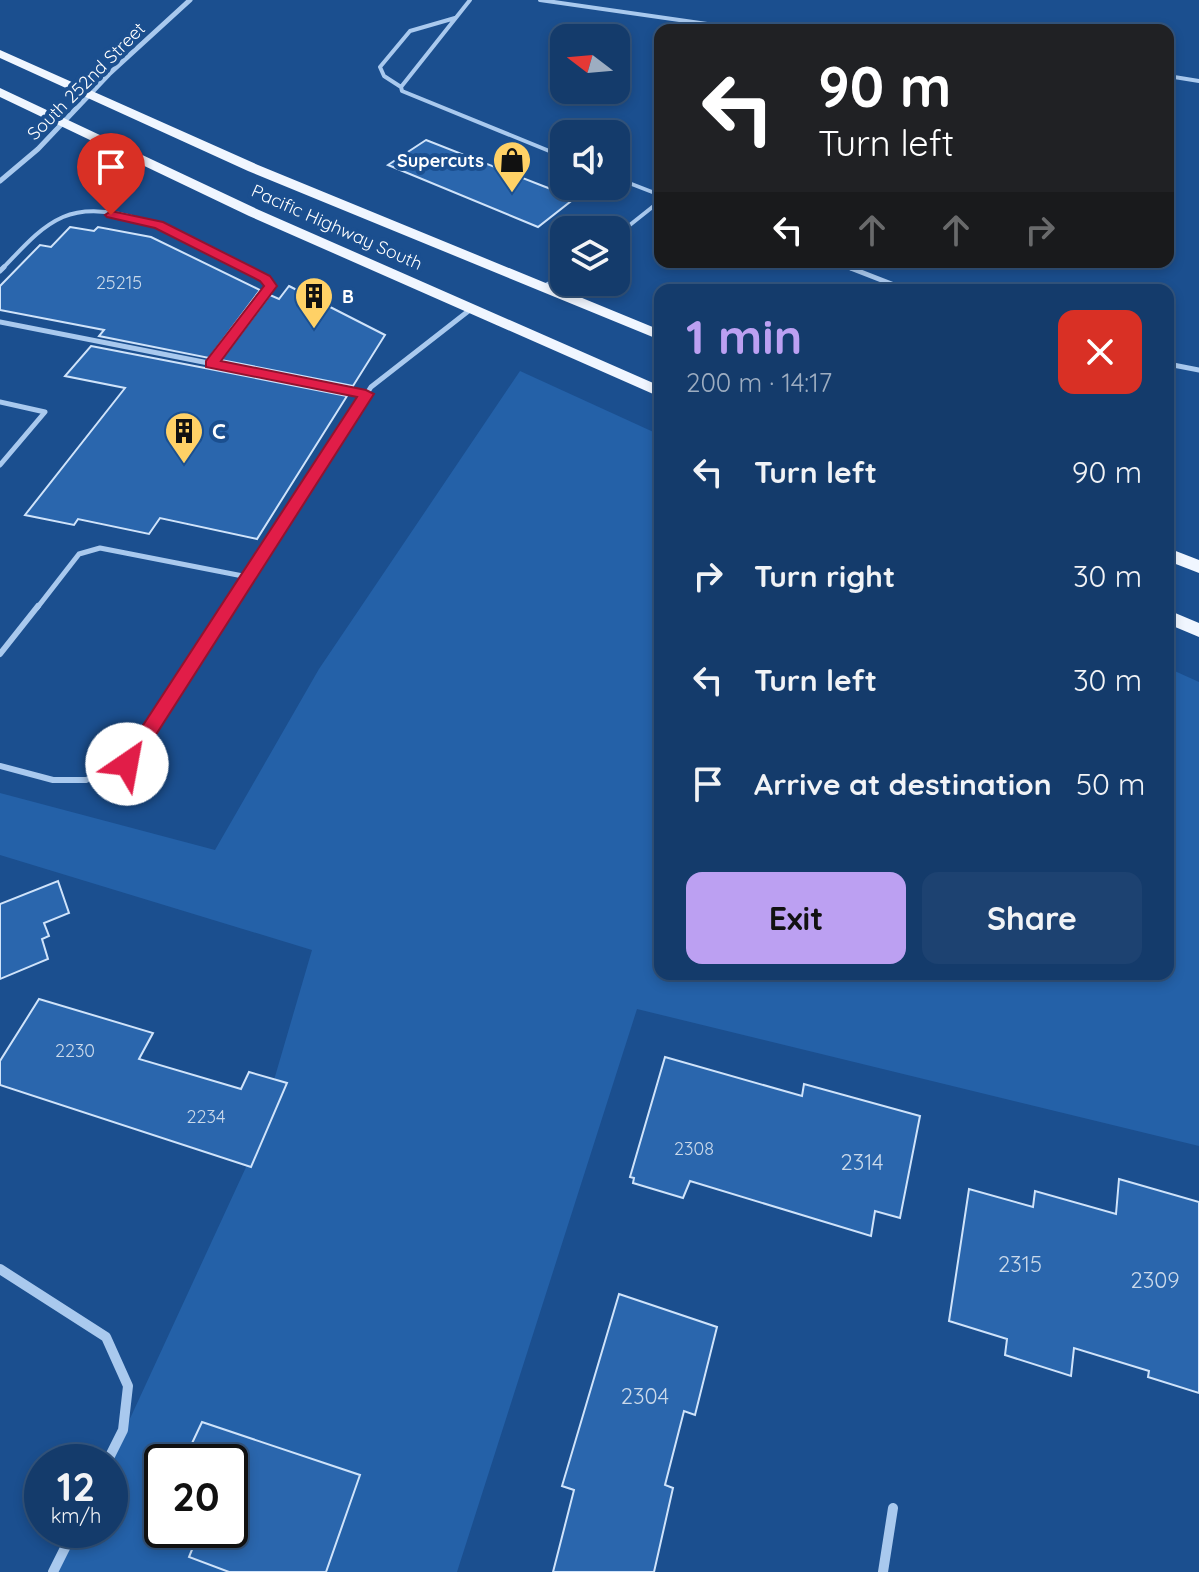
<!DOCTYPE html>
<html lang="en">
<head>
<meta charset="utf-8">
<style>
  :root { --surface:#143b6b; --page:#1d4271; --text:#f1f3f6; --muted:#9dadc1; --line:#33557e; --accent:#bca0f2 }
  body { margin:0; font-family:Quicksand,sans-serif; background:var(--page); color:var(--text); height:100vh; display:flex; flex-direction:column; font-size:30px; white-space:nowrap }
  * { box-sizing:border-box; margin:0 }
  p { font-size:26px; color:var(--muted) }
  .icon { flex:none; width:44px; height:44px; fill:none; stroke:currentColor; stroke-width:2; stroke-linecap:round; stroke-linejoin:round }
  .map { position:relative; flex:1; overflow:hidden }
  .side { position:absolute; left:654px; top:284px; width:520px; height:696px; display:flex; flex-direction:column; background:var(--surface); border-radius:16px; box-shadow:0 4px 12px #0003,0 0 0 2px var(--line) }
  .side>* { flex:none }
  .banner { position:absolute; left:654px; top:24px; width:520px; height:244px; border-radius:16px; box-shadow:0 4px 12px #0003,0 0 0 2px var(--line); background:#202124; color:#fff; overflow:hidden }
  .needle { width:52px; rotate:286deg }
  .tools { position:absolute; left:550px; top:24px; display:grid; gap:16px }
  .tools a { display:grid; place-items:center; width:80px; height:80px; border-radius:16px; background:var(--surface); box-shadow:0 4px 12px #0003,0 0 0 2px var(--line); font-size:40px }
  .speed { position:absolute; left:24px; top:1444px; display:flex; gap:16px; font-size:40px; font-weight:700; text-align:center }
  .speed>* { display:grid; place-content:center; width:104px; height:104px; border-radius:50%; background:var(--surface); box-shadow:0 4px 12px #0003,0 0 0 2px var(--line); line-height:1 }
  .speed small { font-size:20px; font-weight:400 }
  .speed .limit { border:4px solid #111; border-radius:12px; background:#fff; color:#111 }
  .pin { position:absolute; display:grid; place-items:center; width:68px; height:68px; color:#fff; margin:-82px -34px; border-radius:50% 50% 50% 0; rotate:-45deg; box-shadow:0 0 8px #0007 }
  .pin .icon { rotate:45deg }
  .me { position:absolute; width:88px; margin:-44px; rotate:33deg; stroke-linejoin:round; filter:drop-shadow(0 0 6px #0008) }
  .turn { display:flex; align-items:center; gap:28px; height:168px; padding:0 32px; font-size:36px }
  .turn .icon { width:104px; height:104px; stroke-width:2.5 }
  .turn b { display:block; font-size:56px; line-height:68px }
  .lanes { display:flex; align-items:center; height:76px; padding:0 32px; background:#0003; justify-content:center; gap:40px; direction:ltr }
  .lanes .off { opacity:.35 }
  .round { display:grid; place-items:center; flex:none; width:84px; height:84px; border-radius:16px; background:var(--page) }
  .overview { display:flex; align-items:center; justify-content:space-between; height:136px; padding:0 32px }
  h1 { font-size:48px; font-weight:800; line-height:60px; color:var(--accent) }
  .button { display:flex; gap:16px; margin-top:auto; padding:16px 32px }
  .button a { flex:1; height:92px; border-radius:16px; background:var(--accent); color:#111; font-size:32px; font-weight:800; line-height:92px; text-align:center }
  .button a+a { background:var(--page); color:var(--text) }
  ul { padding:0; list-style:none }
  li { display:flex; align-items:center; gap:24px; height:104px; padding:0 32px }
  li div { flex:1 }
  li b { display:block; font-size:30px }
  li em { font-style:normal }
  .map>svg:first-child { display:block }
  .green { fill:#2461a8; fill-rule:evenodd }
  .building { fill:#2a66ad; stroke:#cfe3fa; stroke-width:2 }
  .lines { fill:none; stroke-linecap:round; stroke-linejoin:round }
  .service-far2 { stroke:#a9c9ee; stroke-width:4 }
  .service-far1 { stroke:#a9c9ee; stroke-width:5 }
  .service { stroke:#a9c9ee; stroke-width:6 }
  .minor-far1 { stroke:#a9c9ee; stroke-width:5 }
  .minor { stroke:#a9c9ee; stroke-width:10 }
  .primary { fill:#f0f6ff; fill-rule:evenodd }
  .route { fill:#e11d48; stroke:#92132f; stroke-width:2 }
  .labels { text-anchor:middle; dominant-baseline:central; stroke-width:8; stroke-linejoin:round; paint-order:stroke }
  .far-street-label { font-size:18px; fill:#fff; stroke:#1b4f8f }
  .far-poi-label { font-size:18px; font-weight:bold; fill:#fff; stroke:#1b4f8f; text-anchor:end }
  .number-label { font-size:18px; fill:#cad9ea }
  .poi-label { font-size:22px; font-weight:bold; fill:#fff; stroke:#1b4f8f; text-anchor:start }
  .near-number-label { font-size:22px; fill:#cad9ea }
</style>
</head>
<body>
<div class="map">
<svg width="1199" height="1572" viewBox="0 0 1199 1572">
  <rect width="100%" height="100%" fill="#1b4f8f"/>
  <!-- green -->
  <path class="green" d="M520,371L660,435V974H1168V668L1199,682V1146L637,1009L457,1572H53L74,1530H110V1462L253,1152L312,950L0,855V793L215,850L319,669ZM162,1462H230V1530H162Z"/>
  <!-- building -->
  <path class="building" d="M426,140L543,186L575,198L538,227L388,165Z
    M70,227L94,231L98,227L151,237L260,290L209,358L99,336L104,330L0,310V286L40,245L51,247Z
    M289,286L385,335L353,386L221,360L270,295L279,299Z
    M91,346L210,369L347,396L257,539L160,518L149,534L78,519L74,525L25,515L125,388L65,376Z
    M58,881L69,913L44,923L49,936L42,939L48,959L0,979V904Z
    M39,999L153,1033L139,1059L241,1089L249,1072L287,1083L251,1167L0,1085V1061Z
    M665,1057L802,1096L804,1084L920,1116L900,1218L875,1211L871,1236L690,1181L683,1198L633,1183L634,1178L630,1177Z
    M1119,1179L1199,1202V1393L1148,1377L1149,1371L1074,1348L1071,1376L1005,1355L1007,1339L949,1321L969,1189L1033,1207L1035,1191L1116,1214Z
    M619,1294L717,1327L695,1415L684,1411L665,1485L673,1488L654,1572H553L574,1490L562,1486Z
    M202,1422L360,1475L326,1572H229L189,1557L200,1530H230V1462H204L186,1456Z"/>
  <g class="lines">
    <!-- service-far2 -->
    <path class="service-far2" d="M470,0L401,87L402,91L564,157
      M540,0L749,30
      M1168,76L1199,81
      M401,87L384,76L380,67L410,31L455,18
      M616,178L660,195
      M616,236L660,201
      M834,262L853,269
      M2,269C20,251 38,228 63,217C116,194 201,245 248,269"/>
    <!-- service-far1 -->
    <path class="service-far1" d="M848,267L907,290
      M0,271L4,267
      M545,286L564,276
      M0,322L366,394
      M211,364L270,286L265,278L244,267
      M1168,364L1199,370
      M0,402L45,412L0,465
      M37,608L79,554L100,548L248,577
      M228,608L371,387L471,309"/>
    <!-- service -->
    <path class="service" d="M0,654L38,606
      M0,766L53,780H86L127,764L229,606"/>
    <!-- minor-far1 -->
    <path class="minor-far1" d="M0,181L38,149L109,74L190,0"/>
    <!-- minor -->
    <path class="minor" d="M0,1269L106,1337L128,1386L123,1430L107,1462
      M53,1572L74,1530
      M883,1572L893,1508"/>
    <!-- primary -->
    <path class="primary" d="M0,50L258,165L660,330V340L248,171L0,58Z
      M0,88L259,210L660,386V397L249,216L0,97Z
      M1168,548L1199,560V573L1168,561Z
      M1168,610L1199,623V637L1168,624Z"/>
  </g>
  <!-- route -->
  <path class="route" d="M111,211L163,222L270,276L277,286L221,361L366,390L374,394L134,769L127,771L118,764L121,759L357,397L206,367V361L264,286L260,281L155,228L107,217L105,215Z"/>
  <!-- icons -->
  <defs>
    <g id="shop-pin" transform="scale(2)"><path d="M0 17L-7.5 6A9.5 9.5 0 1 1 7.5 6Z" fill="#ffd166" stroke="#1b4f8f"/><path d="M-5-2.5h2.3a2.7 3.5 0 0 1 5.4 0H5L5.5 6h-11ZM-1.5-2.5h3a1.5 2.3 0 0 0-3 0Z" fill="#111"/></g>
    <g id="building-pin" transform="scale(2)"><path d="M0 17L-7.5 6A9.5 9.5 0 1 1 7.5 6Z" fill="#ffd166" stroke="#1b4f8f"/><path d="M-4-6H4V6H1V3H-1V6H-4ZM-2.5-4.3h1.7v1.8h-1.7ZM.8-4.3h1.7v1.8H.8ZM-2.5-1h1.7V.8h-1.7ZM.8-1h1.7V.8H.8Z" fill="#111"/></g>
  </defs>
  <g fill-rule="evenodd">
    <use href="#shop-pin" x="512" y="160"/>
    <use href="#building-pin" x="314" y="296"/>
    <use href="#building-pin" x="184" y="431"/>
  </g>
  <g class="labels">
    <!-- far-street labels -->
    <g class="far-street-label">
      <text transform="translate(86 81) rotate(-45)">South 252nd Street</text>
      <text transform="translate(337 227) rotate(24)">Pacific Highway South</text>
    </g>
    <!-- far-poi labels -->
    <g class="far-poi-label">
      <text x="484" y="160">Supercuts</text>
      <text x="342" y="296" text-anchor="start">B</text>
    </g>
    <!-- number labels -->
    <g class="number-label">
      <text x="119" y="282">25215</text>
      <text x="75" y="1050">2230</text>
      <text x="206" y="1116">2234</text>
      <text x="694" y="1148">2308</text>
    </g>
    <!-- poi labels -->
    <g class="poi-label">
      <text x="212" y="431">C</text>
    </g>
    <!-- near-number labels -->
    <g class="near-number-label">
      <text x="862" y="1162">2314</text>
      <text x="1020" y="1264">2315</text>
      <text x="1155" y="1280">2309</text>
      <text x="645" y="1396">2304</text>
    </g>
  </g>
</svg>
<div class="tools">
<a><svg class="needle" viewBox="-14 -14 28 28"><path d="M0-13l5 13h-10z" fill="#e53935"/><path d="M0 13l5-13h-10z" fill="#9dadc1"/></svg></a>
<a><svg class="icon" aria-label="sound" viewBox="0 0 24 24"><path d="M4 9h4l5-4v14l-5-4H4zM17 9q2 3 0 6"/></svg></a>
<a><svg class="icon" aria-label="layers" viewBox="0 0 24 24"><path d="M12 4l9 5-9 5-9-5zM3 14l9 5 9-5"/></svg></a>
</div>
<div class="speed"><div>12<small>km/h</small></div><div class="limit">20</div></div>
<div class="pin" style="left:111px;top:215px;background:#d93025"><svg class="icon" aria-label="arrive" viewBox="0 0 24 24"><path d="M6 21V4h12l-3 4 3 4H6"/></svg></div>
<svg class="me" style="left:127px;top:764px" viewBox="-20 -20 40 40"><circle r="19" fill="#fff"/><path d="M0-13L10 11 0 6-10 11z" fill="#e11d48"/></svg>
<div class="banner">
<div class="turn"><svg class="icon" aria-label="left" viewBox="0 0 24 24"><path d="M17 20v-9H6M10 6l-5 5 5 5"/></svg><div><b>90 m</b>Turn left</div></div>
<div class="lanes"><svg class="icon" aria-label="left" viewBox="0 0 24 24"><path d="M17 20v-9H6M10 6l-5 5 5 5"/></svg><svg class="icon off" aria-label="ahead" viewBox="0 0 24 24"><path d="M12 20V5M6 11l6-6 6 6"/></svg><svg class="icon off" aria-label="ahead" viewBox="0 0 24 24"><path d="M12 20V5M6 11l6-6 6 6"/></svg><svg class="icon off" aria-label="right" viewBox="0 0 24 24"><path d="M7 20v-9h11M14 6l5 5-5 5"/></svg></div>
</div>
<section class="side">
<div class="overview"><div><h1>1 min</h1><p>200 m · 14:17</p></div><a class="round" style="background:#d93025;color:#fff"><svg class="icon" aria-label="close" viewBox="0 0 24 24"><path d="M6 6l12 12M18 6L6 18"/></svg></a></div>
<ul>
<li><svg class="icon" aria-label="left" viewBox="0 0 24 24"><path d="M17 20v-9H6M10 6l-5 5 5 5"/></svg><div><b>Turn left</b></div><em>90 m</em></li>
<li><svg class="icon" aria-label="right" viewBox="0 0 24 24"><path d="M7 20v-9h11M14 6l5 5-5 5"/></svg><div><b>Turn right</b></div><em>30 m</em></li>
<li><svg class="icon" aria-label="left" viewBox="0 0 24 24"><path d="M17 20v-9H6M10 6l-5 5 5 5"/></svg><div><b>Turn left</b></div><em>30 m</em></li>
<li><svg class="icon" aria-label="arrive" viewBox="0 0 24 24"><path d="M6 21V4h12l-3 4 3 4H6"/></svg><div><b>Arrive at destination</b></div><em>50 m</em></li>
</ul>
<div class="button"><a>Exit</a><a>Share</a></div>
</section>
</div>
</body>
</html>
